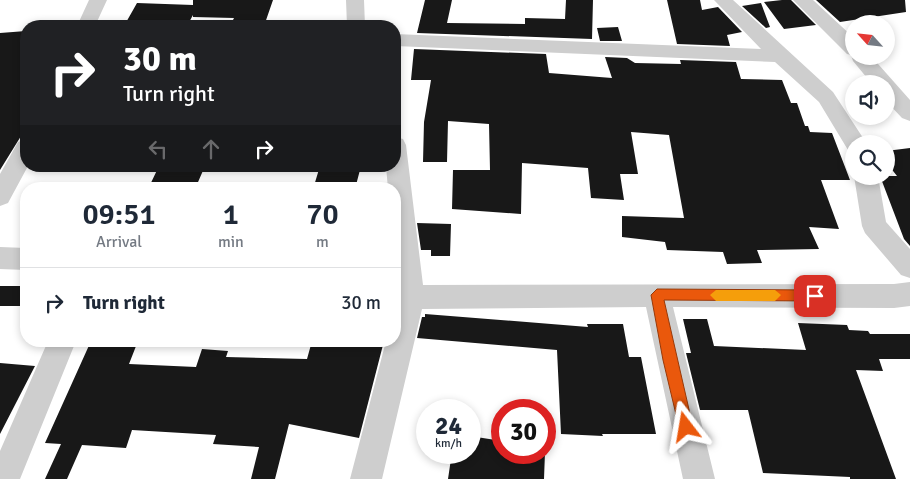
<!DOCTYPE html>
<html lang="en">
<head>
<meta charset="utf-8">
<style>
  :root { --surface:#fff; --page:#f2f2f3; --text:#1f2937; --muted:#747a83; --line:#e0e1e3 }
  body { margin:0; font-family:Signika,sans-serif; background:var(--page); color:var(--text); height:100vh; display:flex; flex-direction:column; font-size:19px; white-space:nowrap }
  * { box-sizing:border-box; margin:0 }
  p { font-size:16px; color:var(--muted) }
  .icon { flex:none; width:28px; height:28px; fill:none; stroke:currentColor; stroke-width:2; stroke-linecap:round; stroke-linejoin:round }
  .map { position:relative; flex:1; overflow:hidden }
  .panel { position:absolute; left:20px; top:182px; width:381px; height:165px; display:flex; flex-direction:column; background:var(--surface); border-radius:20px; box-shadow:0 2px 8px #0003 }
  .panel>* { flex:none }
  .top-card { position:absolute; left:20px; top:20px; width:381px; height:152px; border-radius:20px; box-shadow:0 2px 8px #0003; background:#202124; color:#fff; overflow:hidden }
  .needle { width:32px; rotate:297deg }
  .fabs { position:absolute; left:845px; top:15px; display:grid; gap:10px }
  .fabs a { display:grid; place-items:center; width:50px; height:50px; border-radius:50%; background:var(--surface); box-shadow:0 2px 8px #0003; font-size:25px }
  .speed { position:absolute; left:416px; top:399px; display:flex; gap:10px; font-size:25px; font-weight:700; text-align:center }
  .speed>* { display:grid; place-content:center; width:65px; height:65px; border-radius:50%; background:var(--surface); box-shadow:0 2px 8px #0003; line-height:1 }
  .speed small { font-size:12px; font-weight:400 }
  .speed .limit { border:8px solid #d22; background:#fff; color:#111 }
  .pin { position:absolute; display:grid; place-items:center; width:42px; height:42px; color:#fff; margin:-21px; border-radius:10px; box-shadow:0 2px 8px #0006 }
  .me { position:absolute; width:55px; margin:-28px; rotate:346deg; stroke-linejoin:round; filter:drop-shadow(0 0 4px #0008) }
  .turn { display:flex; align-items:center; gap:18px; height:105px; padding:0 20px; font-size:22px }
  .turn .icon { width:65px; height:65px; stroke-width:2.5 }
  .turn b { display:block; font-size:35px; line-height:42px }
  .lanes { display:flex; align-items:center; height:48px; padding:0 20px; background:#0003; justify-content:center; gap:25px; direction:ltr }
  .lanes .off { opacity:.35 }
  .eta { display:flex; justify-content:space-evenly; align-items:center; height:85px; text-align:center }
  .eta b { font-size:30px; font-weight:600; line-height:35px }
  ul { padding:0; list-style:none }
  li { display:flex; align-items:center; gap:15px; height:70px; padding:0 20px; border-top:1px solid var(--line) }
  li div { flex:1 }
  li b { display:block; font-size:19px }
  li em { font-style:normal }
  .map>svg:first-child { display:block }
  .building { fill:#181818 }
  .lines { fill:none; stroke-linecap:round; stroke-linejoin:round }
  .minor { fill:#cecece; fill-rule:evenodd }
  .route { fill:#ea580c; stroke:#983908 }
  .slow { fill:#f59e0b }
</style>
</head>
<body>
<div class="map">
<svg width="910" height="479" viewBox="0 0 910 479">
  <rect width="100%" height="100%" fill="#fff"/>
  <!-- building -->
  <path class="building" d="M193,0H273L264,26H230L234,18L193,17V15L187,26H124L137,3L193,5Z
    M425,0H452L447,23L525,24V18L565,19L566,0H593L592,39L417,33Z
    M667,0H700L702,10L718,7L742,32L727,35L730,46L677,44Z
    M782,0H791L816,25L784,29L764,2Z
    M816,0H905L906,12L840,22Z
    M761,3L770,27L766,28L742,6Z
    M618,27L622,41H600L597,28Z
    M26,31V128L0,170V33Z
    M414,49L546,54L549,73L612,78L605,57L627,58L635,63L681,64L680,60L736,62L741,79L782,80L791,103H797L805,126H808L810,132L832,133L850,180H821L839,229L809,227L819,249L757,250L762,263L727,264L723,252L667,250L665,242L622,237V216L684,218L669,135L631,132L638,174H620L624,200L591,198L588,168L522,163L521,214L452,209L453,170H490L489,124L448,121L447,162H423L424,122L431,80H411Z
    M910,148V246L904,239L880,176H897L886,162V151Z
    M159,166H205L195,189H148Z
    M320,166H361L355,189H313Z
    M417,223L451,224L450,256H431V250H421Z
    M0,286H26V306H0Z
    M425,314L588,327L587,324H623L629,357H641L656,434H602L603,436L561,434L557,350L417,338L422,317H425Z
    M683,319H707L714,346L806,350L798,323L847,325L849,330L868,331L870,334H910V359H879L883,371L856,370L896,479H850V477L763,473L748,410H700L686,353H691Z
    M91,341H138L129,364L196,367L202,349L228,351L226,357L307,359L312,341H384L359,438L289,424L275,479H251L259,447L213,444L216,435L132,430L126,448L82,445L67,479H45L61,444L45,443Z
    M0,363L35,366L0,434Z
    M470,436L502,441V452H545L544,479H448L452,452H470Z"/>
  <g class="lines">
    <!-- minor -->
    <path class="minor" d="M89,0H107L95,26H77Z
      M346,0H364L365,26H347Z
      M714,0H733L833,92L867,144H854V152L848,150L819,102L775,62L395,46V34L761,49Z
      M793,0H813L854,38V56H871L910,100V121L902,118L886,101V84H872L853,61L851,55L847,54Z
      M395,137L403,139L406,145L423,285L894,284L910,282V306L894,308L673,307L715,479H683L646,307L422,309L382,479H350L386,341H395V189H388L386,166H395Z
      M26,139L28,166L8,203L0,206V174L18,142Z
      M854,176H878L886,222L910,249V278L901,275L865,233L862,226Z
      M0,247L26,248V270L0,269Z
      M48,341H76L20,479H0V451Z"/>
  </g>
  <!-- route -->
  <path class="route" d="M657,289L815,290L821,296L815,301L664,300L693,427L691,432L686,434L681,432L679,427L663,360L651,295Z"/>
  <!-- slow -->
  <path class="slow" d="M716,290H775L781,295L775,301H716L710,295Z"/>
</svg>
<div class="fabs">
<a><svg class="needle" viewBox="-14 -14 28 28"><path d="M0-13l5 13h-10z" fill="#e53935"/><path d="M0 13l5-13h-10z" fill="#747a83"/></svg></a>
<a><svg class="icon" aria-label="sound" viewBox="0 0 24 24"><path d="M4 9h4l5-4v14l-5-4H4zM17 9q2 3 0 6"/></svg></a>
<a><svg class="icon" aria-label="search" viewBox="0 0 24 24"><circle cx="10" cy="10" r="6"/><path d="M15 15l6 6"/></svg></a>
</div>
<div class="speed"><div>24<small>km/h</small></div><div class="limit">30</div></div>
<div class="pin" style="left:815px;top:296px;background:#d93025"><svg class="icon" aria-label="arrive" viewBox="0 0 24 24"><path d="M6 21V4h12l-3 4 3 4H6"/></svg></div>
<svg class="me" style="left:686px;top:427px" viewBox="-20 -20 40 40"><path d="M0-17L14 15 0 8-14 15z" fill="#ea580c" stroke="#fff" stroke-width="4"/></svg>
<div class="top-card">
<div class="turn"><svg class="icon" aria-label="right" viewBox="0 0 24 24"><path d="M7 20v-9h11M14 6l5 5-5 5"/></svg><div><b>30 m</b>Turn right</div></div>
<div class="lanes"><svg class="icon off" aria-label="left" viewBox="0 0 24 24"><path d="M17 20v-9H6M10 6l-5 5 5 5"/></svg><svg class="icon off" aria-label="ahead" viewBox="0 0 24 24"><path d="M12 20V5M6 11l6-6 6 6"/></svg><svg class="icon" aria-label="right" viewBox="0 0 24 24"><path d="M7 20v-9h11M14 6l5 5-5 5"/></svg></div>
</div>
<section class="panel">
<div class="eta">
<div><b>09:51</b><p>Arrival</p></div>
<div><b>1</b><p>min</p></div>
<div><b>70</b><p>m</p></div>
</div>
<ul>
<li><svg class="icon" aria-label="right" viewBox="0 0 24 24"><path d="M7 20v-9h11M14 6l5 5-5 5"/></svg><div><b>Turn right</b></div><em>30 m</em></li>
</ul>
</section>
</div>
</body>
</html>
